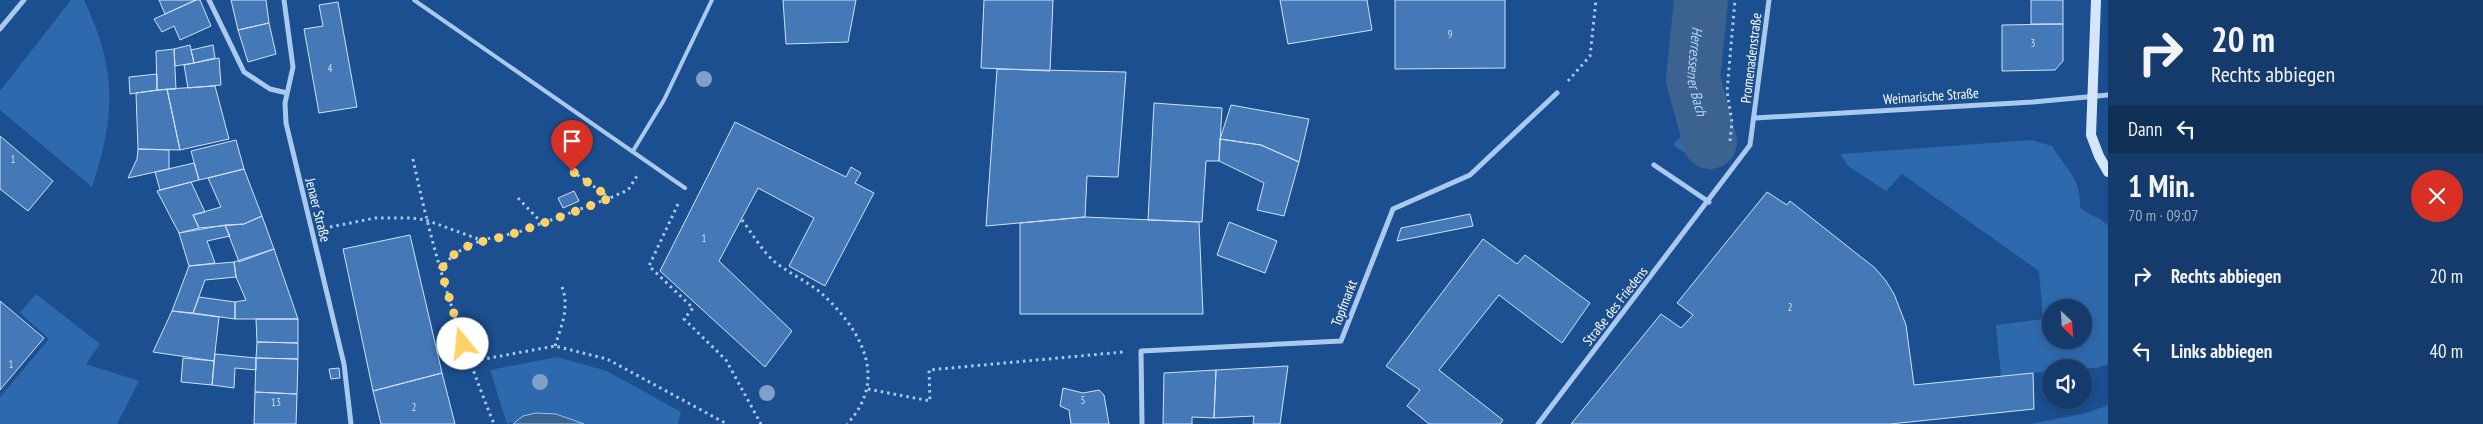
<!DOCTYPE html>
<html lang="de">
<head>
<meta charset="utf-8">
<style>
  :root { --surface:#143b6b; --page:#214673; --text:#f1f3f6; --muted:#9dadc1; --line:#33557e }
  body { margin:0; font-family:"PT Sans Narrow",sans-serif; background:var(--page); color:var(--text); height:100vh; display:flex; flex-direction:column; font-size:19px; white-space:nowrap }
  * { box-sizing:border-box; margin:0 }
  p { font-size:16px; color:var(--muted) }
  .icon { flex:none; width:28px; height:28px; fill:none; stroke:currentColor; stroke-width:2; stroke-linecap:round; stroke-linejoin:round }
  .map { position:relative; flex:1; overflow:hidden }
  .details { display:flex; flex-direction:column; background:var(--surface); width:375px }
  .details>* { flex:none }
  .banner { background:#143b6b; color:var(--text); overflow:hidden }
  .needle { width:32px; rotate:155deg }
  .fabs { position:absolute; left:2042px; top:299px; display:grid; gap:10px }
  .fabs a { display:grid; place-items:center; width:50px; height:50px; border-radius:50%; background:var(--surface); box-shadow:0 2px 8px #0003,0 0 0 1px var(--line); font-size:25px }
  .pin { position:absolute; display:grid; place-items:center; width:42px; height:42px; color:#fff; margin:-51px -21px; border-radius:50% 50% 50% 0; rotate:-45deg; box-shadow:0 0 5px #0007 }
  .pin .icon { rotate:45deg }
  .me { position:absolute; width:55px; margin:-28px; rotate:343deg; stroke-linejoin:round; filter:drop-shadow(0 0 4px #0008) }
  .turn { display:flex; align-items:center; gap:18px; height:105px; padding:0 20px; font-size:22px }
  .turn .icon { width:65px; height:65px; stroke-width:2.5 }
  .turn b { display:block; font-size:35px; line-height:42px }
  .then { display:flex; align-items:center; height:48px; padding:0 20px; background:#0003; gap:10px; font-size:19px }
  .round { display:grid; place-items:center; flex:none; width:52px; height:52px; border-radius:26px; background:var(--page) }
  .head { display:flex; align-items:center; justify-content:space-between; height:85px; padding:0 20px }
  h1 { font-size:30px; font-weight:800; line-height:38px }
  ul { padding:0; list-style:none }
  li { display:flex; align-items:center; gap:15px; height:75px; padding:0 20px }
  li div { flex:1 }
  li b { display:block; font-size:19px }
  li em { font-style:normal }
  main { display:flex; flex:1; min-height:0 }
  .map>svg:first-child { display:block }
  .green { fill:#2e69ad; fill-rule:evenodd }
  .water { fill:#3c6290; stroke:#9cc4f0 }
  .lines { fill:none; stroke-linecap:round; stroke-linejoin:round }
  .river { stroke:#3c6290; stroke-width:54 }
  .building { fill:#4478b7; stroke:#cfe3fa }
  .path { stroke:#a9c9ee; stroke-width:3; stroke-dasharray:2.5 4; stroke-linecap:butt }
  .service { stroke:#a9c9ee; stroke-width:4 }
  .minor { stroke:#a9c9ee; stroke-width:5 }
  .secondary { stroke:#d6e6fa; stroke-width:10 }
  .tree { fill:#7ea0ca }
  .route { stroke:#ffd166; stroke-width:9; stroke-dasharray:0 16.2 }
  .labels { text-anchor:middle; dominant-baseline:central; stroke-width:4.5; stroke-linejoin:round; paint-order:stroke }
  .number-label { font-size:11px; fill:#d0dded }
  .street-label { font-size:14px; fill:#fff; stroke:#1b4f8f }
  .water-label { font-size:15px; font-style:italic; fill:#b5d3f5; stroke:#1b4f8f }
</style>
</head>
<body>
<main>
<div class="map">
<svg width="2108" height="424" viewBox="0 0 2108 424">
  <rect width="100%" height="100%" fill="#1b4f8f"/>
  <!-- green -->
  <path class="green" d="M71,0H84C117,70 116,114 92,187L0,110V91Z
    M1705,0H1724L1716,96L1720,119L1719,140L1713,139L1697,78Z
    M1689,86H1691L1707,144L1725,148V155L1711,170L1673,145L1685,132Z
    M2032,140L2052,146C2066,169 2081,178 2080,207C2088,216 2100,216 2108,226V364L2097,368H2051V371L2001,376L1996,325L2043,319L2039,271L1902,174L1886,191L1848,166L1840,154ZM2051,308H2084V340H2051Z
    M36,294L100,344L86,364L139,381L117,424H0V397L49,339L20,313Z
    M557,357L607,371L681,412L678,424H584L546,413L507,424L490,370Z
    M2108,405V424H2029L2087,413Z"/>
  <!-- water -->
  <path class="water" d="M536,413L556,414L584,424H513L523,416Z"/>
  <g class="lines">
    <!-- river -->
    <path class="river" id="s1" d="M1701,0L1693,79L1710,142"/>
  </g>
  <!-- building -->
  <path class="building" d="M159,0H196L165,14Z
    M196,0H200L211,26L180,40L174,26L162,32L154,19Z
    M231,0H266L269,23L238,30Z
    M783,0H856L848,42L786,44Z
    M984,0H1053L1050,71L981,68Z
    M1280,0H1367L1372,30L1288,44Z
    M1395,0H1505V68L1395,69Z
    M2031,0H2063V24H2031Z
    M338,2L357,107L319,113L304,29L323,26L319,5Z
    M269,23L276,54L248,62L238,30Z
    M2063,24V61L2055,70L2002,71V25Z
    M190,45L194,63L175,66L174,49Z
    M213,45L215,58L194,63L191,50Z
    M174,49L176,89L157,90L156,51Z
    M219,58L221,85L188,88L184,65Z
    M997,69L1126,72L1118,177L1087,176L1085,217L986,226Z
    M157,74V90L130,94L129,77Z
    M215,86L229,139L180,150L167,89Z
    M167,89L180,150L138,149L136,93Z
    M1154,103L1222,108L1219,161H1206L1202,222L1148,220Z
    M1231,105L1309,119L1299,162L1261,145L1220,139Z
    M735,122L846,177L851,167L861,173L855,183L874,193L825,286L789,266L814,218L758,188L719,261L792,331L765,367L660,271Z
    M0,136L53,181L28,211L0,189Z
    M1220,139L1261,145L1299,162L1284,216L1257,210L1264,183L1219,161Z
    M236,140L244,169L199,180L191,151Z
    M138,149L169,150V169L128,178L137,159Z
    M194,163L199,180L160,190L155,172Z
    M244,169L262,216L244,224L199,228L193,215L221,207L208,178Z
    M191,182L205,212L193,215L199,228L179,233L157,191Z
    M574,191L579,201L563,208L558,198Z
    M1767,192L1787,205L1790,201L1875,268L1886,281L1894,294L1906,325L1914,385L2033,373L2034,409L1890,424H1571L1661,314L1681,328L1693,315L1677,303Z
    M1470,214L1473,226L1397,241L1401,228Z
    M262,216L274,249L239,262L225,225L244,224Z
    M1085,217L1199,222L1203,314H1020V223Z
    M1229,222L1277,241L1265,273L1217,255Z
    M225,225L230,236L207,241L215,263L189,266L179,233Z
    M410,235L442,373L373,391L343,249Z
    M1483,239L1517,264L1525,255L1590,303L1562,343L1499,295L1439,370L1503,420L1500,424H1429L1407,406L1420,390L1386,366Z
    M274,249L298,319H235V302L246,300L236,277L234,262Z
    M234,262L236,277L205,280L193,313L172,311L189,266Z
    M199,297L235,302V319L193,313Z
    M0,301L44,338L0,390Z
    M172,311L219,317L214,361L153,352Z
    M256,319H298V343L257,342Z
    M257,342L298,343V359L256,358Z
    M215,354L256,358V370L235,368L234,388L212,385Z
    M183,358L214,361L212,385L181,382Z
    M256,358L298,359L297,394L255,392Z
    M1288,366L1280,424H1253L1254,416L1214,418L1216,370Z
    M339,368L340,378L331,379L329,369Z
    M1216,370L1214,418L1192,417V424H1163L1164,373Z
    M442,373L455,424H381L373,391Z
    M1063,388L1083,393L1099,390L1104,395L1109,424H1071L1069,410L1060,406Z
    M255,392L297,394L296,424H254Z"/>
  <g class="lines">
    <!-- path -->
    <path class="path" d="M1568,81L1590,56L1596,0
      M1730,141L1732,122L1727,91L1735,0
      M413,159C432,250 459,338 494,424
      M572,171L610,198
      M518,198L542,223
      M678,204L649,266L693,308L684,319L726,360L761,424
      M742,220C752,233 762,251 775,262C789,273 806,281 820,292C860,328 890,378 847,424
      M330,227L375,218H412L426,220L481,240L516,233L610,198L628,190L637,176
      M441,270C450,255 464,247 480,241
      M555,346C561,327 570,307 562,287
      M468,362L555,346L607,359L727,424
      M868,389L930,401L929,370L1123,352"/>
    <!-- service -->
    <path class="service" d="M414,0L685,188
      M633,151L664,100L712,0"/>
    <!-- minor -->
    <path class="minor" d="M209,0L244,72L270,89L287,93
      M284,0L293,67L285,103L286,123L344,364L351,424
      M0,29L24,0
      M1755,118L2033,102L2108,95
      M1654,165L1709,202
      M1142,424L1141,351L1341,341L1393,209L1470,175L1557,93
      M1538,424L1750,145L1769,0"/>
    <!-- secondary -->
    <path class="secondary" d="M2096,0L2091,135L2099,156L2108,172"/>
  </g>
  <!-- trees -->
  <g class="tree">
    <circle cx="704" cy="79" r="8"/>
    <circle cx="540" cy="382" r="8"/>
    <circle cx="767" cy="393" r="8"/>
  </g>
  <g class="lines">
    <!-- route -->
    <path class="route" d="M463,344L441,270C461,238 487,244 518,232C549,221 580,210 610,198L572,171"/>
  </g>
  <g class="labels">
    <!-- number labels -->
    <g class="number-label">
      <text x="1450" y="34">9</text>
      <text x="2033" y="43">3</text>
      <text x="330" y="68">4</text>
      <text x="13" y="159">1</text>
      <text x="704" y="238">1</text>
      <text x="1790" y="307">2</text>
      <text x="11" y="364">1</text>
      <text x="1083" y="400">5</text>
      <text x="276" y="402">13</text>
      <text x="414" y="407">2</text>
    </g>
    <!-- street labels -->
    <g class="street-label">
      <text transform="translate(1751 58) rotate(-83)">Promenadenstraße</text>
      <text transform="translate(1931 96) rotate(-4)">Weimarische Straße</text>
      <text transform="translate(318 210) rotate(76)">Jenaer Straße</text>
      <text transform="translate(1344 303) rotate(-69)">Topfmarkt</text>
      <text transform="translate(1615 306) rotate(-52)">Straße des Friedens</text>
    </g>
    <!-- water labels -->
    <g class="water-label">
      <text stroke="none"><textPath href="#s1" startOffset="72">Herressener Bach</textPath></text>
    </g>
  </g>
</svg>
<div class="fabs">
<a><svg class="needle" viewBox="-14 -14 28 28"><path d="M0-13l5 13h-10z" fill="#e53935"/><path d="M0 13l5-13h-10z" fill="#9dadc1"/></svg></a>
<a><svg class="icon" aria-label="sound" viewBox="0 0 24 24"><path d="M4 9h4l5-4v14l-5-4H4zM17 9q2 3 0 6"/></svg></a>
</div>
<div class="pin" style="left:572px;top:171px;background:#d93025"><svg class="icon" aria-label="arrive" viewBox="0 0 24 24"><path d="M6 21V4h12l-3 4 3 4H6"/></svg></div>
<svg class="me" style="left:463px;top:344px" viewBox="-20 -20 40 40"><circle r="19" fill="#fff"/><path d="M0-13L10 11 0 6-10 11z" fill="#ffd166"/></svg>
</div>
<section class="details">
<div class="banner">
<div class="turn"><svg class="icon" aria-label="right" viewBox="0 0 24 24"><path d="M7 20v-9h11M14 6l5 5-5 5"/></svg><div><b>20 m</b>Rechts abbiegen</div></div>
<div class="then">Dann<svg class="icon" aria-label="left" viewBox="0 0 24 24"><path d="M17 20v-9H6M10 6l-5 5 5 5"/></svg></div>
</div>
<div class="head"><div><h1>1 Min.</h1><p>70 m · 09:07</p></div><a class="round" style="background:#d93025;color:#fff"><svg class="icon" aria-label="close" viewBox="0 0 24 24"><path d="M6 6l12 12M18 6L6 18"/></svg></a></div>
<ul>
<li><svg class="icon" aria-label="right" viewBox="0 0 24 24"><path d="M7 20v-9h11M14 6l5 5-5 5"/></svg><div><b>Rechts abbiegen</b></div><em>20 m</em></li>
<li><svg class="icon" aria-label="left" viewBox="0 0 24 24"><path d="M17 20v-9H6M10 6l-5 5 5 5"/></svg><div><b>Links abbiegen</b></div><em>40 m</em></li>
</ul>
</section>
</main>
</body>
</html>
